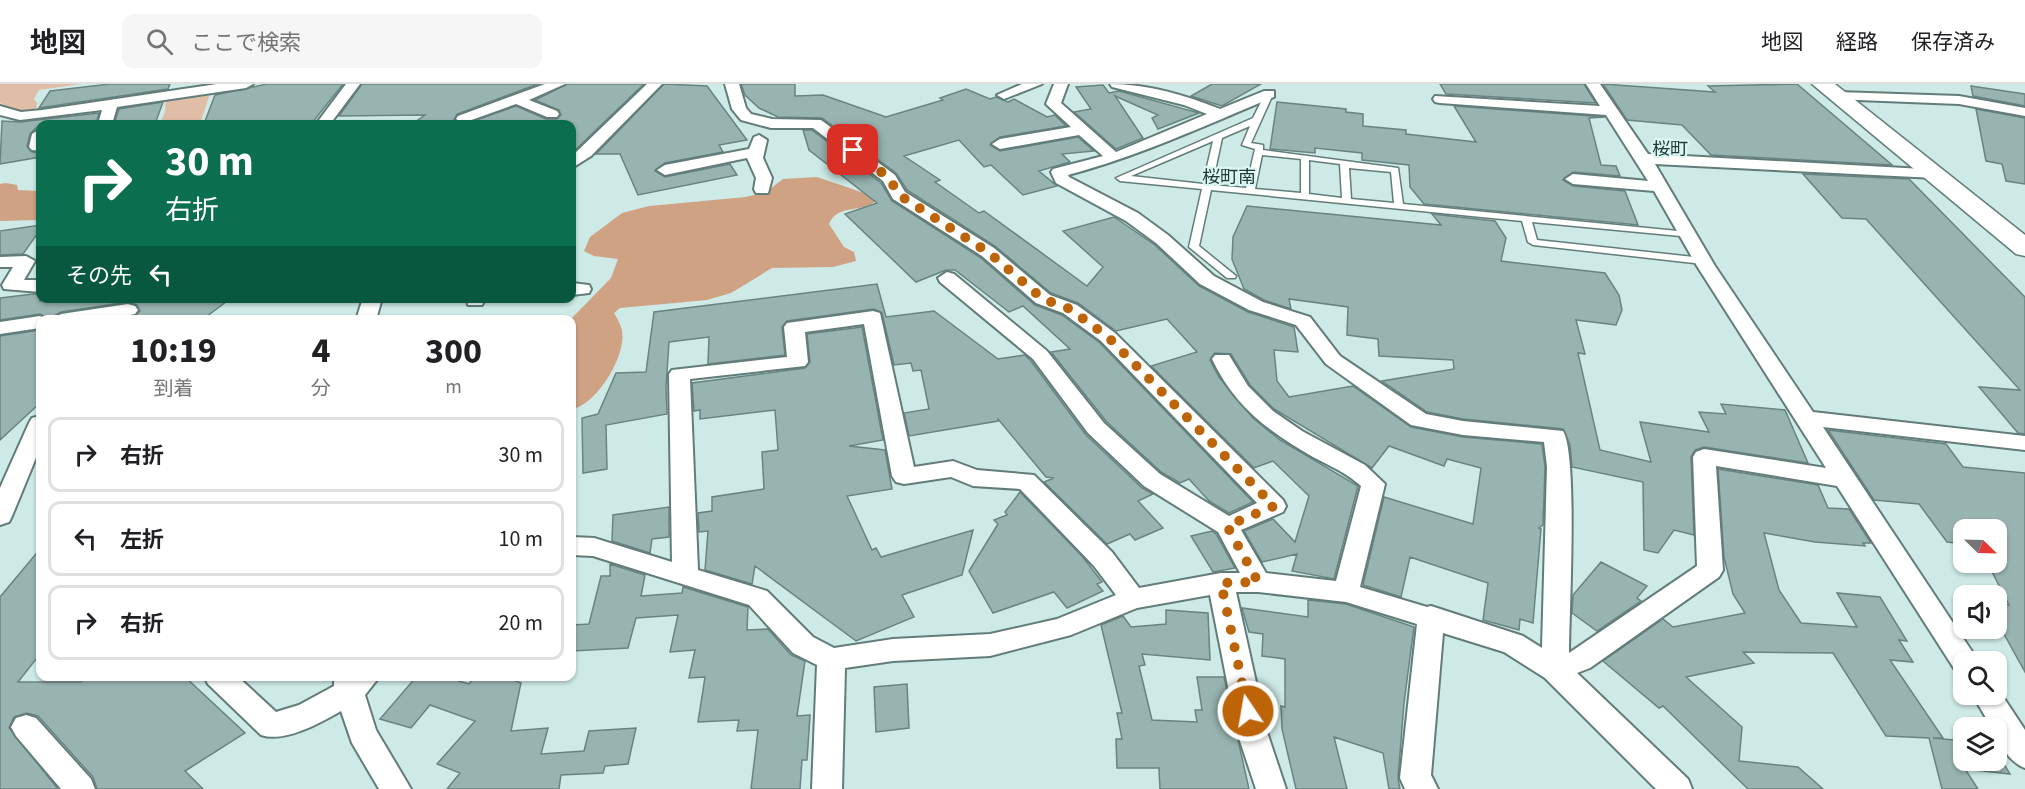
<!DOCTYPE html>
<html lang="ja">
<head>
<meta charset="utf-8">
<style>
  :root { --surface:#fff; --page:#f6f6f6; --text:#202124; --muted:#757577; --line:#e0e0e0 }
  body { margin:0; font-family:"Source Sans 3","Noto Sans JP",sans-serif; background:var(--page); color:var(--text); height:100vh; display:flex; flex-direction:column; font-size:22px; white-space:nowrap }
  * { box-sizing:border-box; margin:0 }
  p { font-size:20px; color:var(--muted) }
  .icon { flex:none; width:33px; height:33px; fill:none; stroke:currentColor; stroke-width:2; stroke-linecap:round; stroke-linejoin:round }
  .map { position:relative; flex:1; overflow:hidden }
  .side { position:absolute; left:36px; top:231px; width:540px; height:366px; display:flex; flex-direction:column; background:var(--surface); border-radius:12px; box-shadow:0 2px 4px #0004 }
  .side>* { flex:none }
  .hud { position:absolute; left:36px; top:36px; width:540px; height:183px; border-radius:12px; box-shadow:0 2px 4px #0004; background:#0b6e4f; color:#fff; overflow:hidden }
  .needle { width:39px; rotate:113deg }
  .buttons { position:absolute; left:1953px; top:435px; display:grid; gap:12px }
  .buttons a { display:grid; place-items:center; width:54px; height:54px; border-radius:12px; background:var(--surface); box-shadow:0 2px 4px #0004; font-size:30px }
  .pin { position:absolute; display:grid; place-items:center; width:51px; height:51px; color:#fff; margin:-26px; border-radius:12px; box-shadow:0 3px 9px #0006 }
  .me { position:absolute; width:66px; margin:-33px; rotate:348deg; stroke-linejoin:round; filter:drop-shadow(0 0 4px #0008) }
  .turn { display:flex; align-items:center; gap:21px; height:126px; padding:0 30px; font-size:27px }
  .turn .icon { width:78px; height:78px; stroke-width:2.5 }
  .turn b { display:block; font-size:42px; line-height:51px }
  .then { display:flex; align-items:center; height:57px; padding:0 30px; background:#0003; gap:12px; font-size:22px }
  .eta { display:flex; justify-content:space-evenly; align-items:center; height:102px; text-align:center }
  .eta b { font-size:36px; font-weight:700; line-height:42px }
  ul { padding:0; list-style:none }
  li { display:flex; align-items:center; gap:18px; height:75px; margin:0 12px 9px; padding:0 18px; border:3px solid var(--line); border-radius:12px }
  li div { flex:1 }
  li b { display:block; font-size:22px }
  li em { font-style:normal }
  header { display:flex; align-items:center; gap:36px; box-sizing:border-box; height:84px; padding:0 30px; background:var(--surface); border-bottom:2px solid var(--line) }
  header strong { font-size:28px }
  nav { display:flex; gap:33px; margin-inline-start:auto; font-size:21px }
  .search { width:420px; height:54px; background:var(--page); display:flex; align-items:center; gap:15px; box-sizing:border-box; padding:0 21px; border-radius:12px; color:var(--muted); font-size:22px }
  .map>svg:first-child { display:block }
  .green { fill:#e0bda6 }
  .forest { fill:#cfa284 }
  .building { fill:#98b4b0; stroke:#698480; stroke-width:1.5 }
  .lines { fill:none; stroke-linecap:round; stroke-linejoin:round }
  .lane-casing { stroke:#627d79; stroke-width:3 }
  .street-casing { stroke:#627d79; stroke-width:4 }
  .secondary-casing { stroke:#627d79; stroke-width:3 }
  .lane { fill:#fff; fill-rule:evenodd }
  .street { fill:#fff; fill-rule:evenodd }
  .secondary { fill:#fff; fill-rule:evenodd }
  .route { stroke:#bd6308; stroke-width:10; stroke-dasharray:0 18 }
  .labels { text-anchor:middle; dominant-baseline:central; stroke-width:4.5; stroke-linejoin:round; paint-order:stroke }
  .far-quarter-label { font-size:18px; fill:#223b38; stroke:#daf8f3 }
</style>
</head>
<body>
<header>
<strong>地図</strong>
<div class="search"><svg class="icon" aria-label="search" viewBox="0 0 24 24"><circle cx="10" cy="10" r="6"/><path d="M15 15l6 6"/></svg>ここで検索</div>
<nav><a>地図</a><a>経路</a><a>保存済み</a></nav>
</header>
<div class="map">
<svg width="2025" height="705" viewBox="0 0 2025 705">
  <rect width="100%" height="100%" fill="#cdeae6"/>
  <!-- green -->
  <path class="green" d="M0,0H81L39,6L34,15L37,19L36,25C23,31 12,25 0,19Z
    M211,7L200,40H160L165,28L166,12Z"/>
  <!-- forest -->
  <path class="forest" d="M817,93L873,112L877,116C862,130 838,119 829,140L844,163L854,168L856,177L833,183L772,184L731,209L707,216L620,224L614,229C617,234 621,241 622,247C627,271 596,322 572,325V268L576,258L572,251L570,236L611,194L618,175L594,172L584,167L590,153L622,129L649,122L746,113L766,108L783,95Z
    M6,99L17,101L18,106L40,107V136L0,137V100Z"/>
  <!-- building -->
  <path class="building" d="M110,0H170L168,5L39,24L50,7Z
    M267,0H343L312,39L204,40L215,11Z
    M362,0H538L457,30L454,36L461,40H412L425,31L339,32Z
    M567,0H644L572,69V40H465L516,22L546,35H557L561,31L559,26L535,16Z
    M664,0L707,2L747,56L719,61L723,68L665,79L655,87L665,93L730,80L737,91L638,111L620,70H596Z
    M741,0H795V12L823,11L886,33L943,16L940,14L966,5L990,15L996,13L1008,18L1014,15L1047,33L1055,31L1066,42L1000,53L990,61L1000,67L1078,53L1094,67L1062,70L1070,78L1039,87L1057,102L1023,111L991,81L984,83L959,56L904,72L940,96L935,98L979,129L984,127L1087,202L1103,183L1063,147L1114,133L1155,161L1199,202L1248,228L1294,243L1298,268L1274,266L1277,297L1289,313L1353,302L1411,343L1463,353L1542,360L1545,383L1543,441L1539,444L1541,445L1533,539L1520,535L1519,546L1483,536L1488,499L1410,473L1401,513L1363,501L1384,413L1473,440L1481,384L1447,375L1444,382L1389,362L1372,384L1274,325L1250,301L1231,270L1215,269L1210,276L1219,293L1253,334L1280,356L1358,402L1334,495L1292,487L1297,470L1262,478L1244,447L1273,435L1295,458L1309,412L1273,377L1254,384L1151,282L1197,268L1167,235L1116,247L1078,219L1051,209L995,162L907,106L896,89L822,34L778,33L759,24L745,11Z
    M1212,0H1261L1222,22L1191,12Z
    M1440,0H1584L1596,19L1446,10Z
    M1603,0L1715,8L1708,2L1797,0L1892,81L1711,71L1682,41L1627,36Z
    M1103,1L1109,9L1119,7L1199,29L1158,45L1152,34L1158,31L1115,12L1143,54L1116,65L1074,28L1091,25L1076,3Z
    M1971,2L2025,10V22L1973,12Z
    M163,18L155,40H114L119,25Z
    M1277,18L1346,25V28L1363,30V42L1406,46V50L1476,58L1454,22L1605,33L1589,34L1601,81L1616,82L1620,92L1573,88L1563,96L1573,102L1625,107L1638,141L1424,120L1410,103L1409,81L1362,76V69L1315,64V69L1270,65Z
    M1976,25L2025,34V100L2006,97L2002,80L1986,77Z
    M99,29L96,40H40L30,50L27,62L32,68L40,69V73L0,80L2,37L20,38Z
    M803,46H812L881,99L892,117L981,174L1035,221L1062,231L1100,259L1253,418L1229,429L1209,417L1189,395L1180,399L1161,388L1106,337L1051,268L1070,265L1023,222L1009,228L955,186H946L916,198L845,130L877,119L809,66Z
    M1803,90L1909,95L2025,213V350L2018,349L1979,303L2020,306L1866,135L1842,134Z
    M1247,122L1441,141L1432,130L1495,137L1506,154L1501,177L1605,189L1619,211L1622,226L1616,241L1576,236L1585,270L1578,269L1600,366L1651,378L1640,338L1709,348L1699,328L1726,330L1721,320L1785,326L1808,379L1704,363L1695,366L1691,373L1694,451L1674,446L1658,469L1644,466L1643,398L1572,383L1570,361L1563,345L1463,335L1427,328L1382,297L1454,285L1453,276L1379,272L1378,255L1347,251L1348,223L1289,215L1291,225L1264,216L1244,205L1232,175L1233,153Z
    M40,141V146L23,170L0,171V147Z
    M877,200L886,233L934,227L998,275L1025,271L1031,277L1086,351L1142,404L1153,410L1138,417L1163,444L1135,456L1130,450L1107,460L1044,398L1054,394L1046,393L998,335V337L909,352L904,329L929,325L921,286L913,287L911,279L894,281L882,229L874,225L787,237L782,243L785,271L708,280L709,253L669,258L666,302L667,330L606,341L607,385L583,389L582,334L598,330L616,289L646,288L654,228Z
    M33,210H40V217L59,214H231L202,236H118L135,232L140,227L137,221L128,218L61,228L49,235L40,230L0,236V214Z
    M862,243L883,356L849,362L885,366L892,405L847,412L872,466L876,464L881,473L973,446L962,491L902,511L914,533L856,557L755,482L752,500L705,486L708,447L699,448L698,429L712,427V413L764,405L762,368L778,366L775,326L700,335V326L694,327L692,299L805,284L810,278L807,250Z
    M40,246V319L0,356V252Z
    M1828,346L1946,360L1963,383L2025,389V588L2000,543L1996,542V519L2009,521L1987,478H1996V446H1964V460L1947,458L1919,420L1874,416Z
    M1718,385L1818,401L1828,424L1849,425L1871,459H1863L1865,462L1815,458L1764,449L1779,506L1801,539L1857,543L1837,509L1880,513L1907,557L1899,556L1913,578L1890,576L1943,654H1933L1964,657V676H1996V667L2010,690L1965,685L1978,705H1942L1929,654L1886,652L1833,569L1743,568L1754,579L1686,593L1742,643L1739,677L1798,683L1823,705H1748L1663,622L1659,624L1603,577L1663,535L1673,543L1745,529L1733,510L1724,473Z
    M1020,408L1082,472L1102,498L1097,500L1103,507L1067,524L1054,508L993,529L969,487L998,440L994,436L1007,431L1005,428Z
    M669,423V453L652,455L650,469L612,457L613,431Z
    M1212,447L1216,450L1235,484L1213,488L1191,452Z
    M40,465V570L18,598H81L89,592H184L245,649L185,687L203,705H97L93,693L38,632L27,629L14,633L9,644L58,705H0V513Z
    M1601,478L1647,502L1637,514L1641,517L1597,547L1572,529L1573,511Z
    M610,480L645,491L641,512L682,509L683,503L748,523L747,546L768,545L791,571L805,577L797,632L810,631L807,676H802L800,705H751L758,646L737,647L739,636L698,638L705,593L689,594L695,566L670,568L678,531L636,534L628,564L572,567V541L589,540L601,492H610Z
    M1308,516L1346,520L1414,543L1404,619L1398,694L1400,705H1389L1383,669L1334,653L1347,705H1296L1282,645L1281,622L1285,623V575L1262,572L1263,550L1249,548L1242,524L1308,533Z
    M1166,526L1208,529L1210,576L1142,570L1145,581L1139,582L1152,636L1197,638L1195,626H1202L1197,593H1224L1249,705H1160L1159,684H1117L1116,655H1122L1117,629H1122L1101,541L1123,532L1131,543L1166,540Z
    M417,592H441L469,600L476,592H503L521,599L511,647L548,644L541,670L584,667L589,647L636,644L628,680L605,682L603,689L561,691L559,705H447L460,689L437,680L475,637L430,621L411,644L380,635Z
    M907,600L909,644L876,648L874,603Z"/>
  <g class="lines">
    <!-- lane casing -->
    <g class="lane-casing">
      <path id="lane" d="M1266,8L1273,10L1251,59L1263,61V66L1398,84L1403,120L1688,148L1693,151L1691,153L1532,138L1537,156L1703,174L1708,177L1703,180L1533,161L1528,158L1522,137L1211,106L1199,162L1236,192L1235,194H1227L1189,163L1202,105L1120,97L1116,94L1253,34ZM1250,42L1242,61L1255,65L1246,104L1212,101L1222,54ZM1213,57L1203,100L1131,92ZM1262,71L1301,75V109L1255,105ZM1309,76L1340,80L1342,114L1309,110ZM1349,84L1391,88L1394,119L1351,115Z"/>
    </g>
    <!-- street casing -->
    <g class="street-casing">
      <path id="street" d="M217,0H253L246,4L117,23L112,40H98L102,26L20,36L0,31V22L21,28L42,26Z
        M346,0H360L330,40H316Z
        M545,0H565L529,16L557,27L559,30L557,33H547L516,20L463,39L456,35L458,32Z
        M647,0H662L591,72L572,84V72Z
        M725,0H739L746,24L751,30L772,35L821,36L895,91L905,108L994,164L1050,211L1077,221L1115,249L1283,416L1286,422L1283,428L1241,446L1266,489L1336,497L1361,402C1347,389 1330,382 1313,373C1269,348 1234,322 1212,275L1215,271H1229L1248,302L1273,327L1302,347L1365,381L1385,400L1360,503L1427,523L1431,522L1523,552L1542,564L1547,383L1544,358L1463,351L1411,341L1326,280L1296,241L1249,226L1200,200L1156,159L1126,137L1056,99L1051,88L1053,85L1103,72L1079,51L1000,65L992,60L1000,55L1071,43L1046,20L1054,0H1068L1061,19L1116,68L1207,30L1184,21L1112,3L1110,0C1148,0 1185,11 1220,25L1264,7H1274V13C1206,41 1140,72 1068,91L1069,93L1138,129L1168,151L1214,192L1263,218L1310,233L1340,272L1426,330L1463,337L1563,347C1578,370 1569,531 1569,569L1697,482L1693,373L1696,368L1704,365L1826,384L1697,182L1654,107L1573,100L1565,95L1573,90L1648,97L1606,31L1440,19L1435,18L1433,15L1435,12L1600,22L1586,0H1600L1648,70L1941,86L1943,89L1935,94L1655,80L1715,182L1813,328L2025,352V366L1823,343L1979,578H1964V589L1955,586L1837,402L1716,382L1723,486L1719,493L1590,584L1577,589L1688,695L1692,705H1656L1545,594L1504,568L1443,549L1431,691L1438,705H1405L1400,694L1417,540L1346,518L1258,508H1236L1267,648L1286,705H1256L1237,648L1210,511L1137,524L1071,551L990,572L893,577L845,584L842,705H812L817,581L793,569L749,521L593,472L572,471V453L594,454L672,478L669,290L672,286L787,273L784,243L787,239L873,227L880,229L914,383L953,377L977,386L1034,391L1112,468L1139,504L1221,489H1240L1218,448L1144,402L1088,349L1033,275L940,198L938,194L947,188L954,190L1047,267L1104,339L1160,390L1229,432L1257,419L1101,257L1063,229L1036,219L982,172L893,115L883,97L813,44H771L741,36L732,25ZM864,240L892,392L896,398L904,400L951,393L973,402L1020,405L1094,482L1116,511L1057,535L990,550L893,555L834,564L813,553L767,507L698,486L690,295L805,282L808,278L805,248Z
        M1022,0H1042L1004,15L997,11Z
        M1838,8L1959,12L2025,24V32L1959,20L1833,15V9Z
        M40,45V67L32,66L29,63L32,50Z
        M759,51L767,56L763,74L772,94L768,109H756L754,105L756,94L747,74L665,91L657,86L665,81L749,65L754,53Z
        M26,172L35,177L24,196H40V208L4,205L2,201L13,183H0V173Z
        M572,199L589,201L591,205L589,209L572,211Z
        M363,214H382L376,236H356Z
        M467,214H486L482,221H468Z
        M128,220L135,222L138,226L135,230L104,236H51L61,230Z
        M40,232L48,236H40V244L0,250V238Z
        M40,332V364L12,432L9,438L0,441V404L29,339L32,334Z
        M204,592H237L276,628L299,621L334,602V592H380L365,611L376,646L411,705H379L352,659L341,627C320,639 285,659 261,651L208,600Z
        M1996,602L2025,646V684C2011,679 1996,659 1996,644H1992L1972,610H1996Z
        M26,631L36,634L91,695L95,705H61L16,652L11,643L16,634Z"/>
    </g>
    <!-- secondary casing -->
    <g class="secondary-casing">
      <path id="secondary" d="M1812,0H1835L2025,151V172L2016,170Z"/>
    </g>
    <!-- lane -->
    <use href="#lane" class="lane"/>
    <!-- street -->
    <use href="#street" class="street"/>
    <!-- secondary -->
    <use href="#secondary" class="secondary"/>
  </g>
  <g class="lines">
    <!-- route -->
    <path class="route" d="M853,66L889,94L899,111L988,168L1043,215L1070,225L1108,253L1274,422L1227,442L1258,498L1221,499L1248,627"/>
  </g>
  <g class="labels">
    <!-- far-quarter labels -->
    <g class="far-quarter-label">
      <text x="1670" y="65">桜町</text>
      <text x="1229" y="93">桜町南</text>
    </g>
  </g>
</svg>
<div class="buttons">
<a><svg class="needle" viewBox="-14 -14 28 28"><path d="M0-13l5 13h-10z" fill="#e53935"/><path d="M0 13l5-13h-10z" fill="#757577"/></svg></a>
<a><svg class="icon" aria-label="sound" viewBox="0 0 24 24"><path d="M4 9h4l5-4v14l-5-4H4zM17 9q2 3 0 6"/></svg></a>
<a><svg class="icon" aria-label="search" viewBox="0 0 24 24"><circle cx="10" cy="10" r="6"/><path d="M15 15l6 6"/></svg></a>
<a><svg class="icon" aria-label="layers" viewBox="0 0 24 24"><path d="M12 4l9 5-9 5-9-5zM3 14l9 5 9-5"/></svg></a>
</div>
<div class="pin" style="left:853px;top:66px;background:#d93025"><svg class="icon" aria-label="arrive" viewBox="0 0 24 24"><path d="M6 21V4h12l-3 4 3 4H6"/></svg></div>
<svg class="me" style="left:1248px;top:627px" viewBox="-20 -20 40 40"><circle r="17" fill="#bd6308" stroke="#fff" stroke-width="3"/><path d="M0-11L8 9 0 5-8 9z" fill="#fff"/></svg>
<div class="hud">
<div class="turn"><svg class="icon" aria-label="right" viewBox="0 0 24 24"><path d="M7 20v-9h11M14 6l5 5-5 5"/></svg><div><b>30 m</b>右折</div></div>
<div class="then">その先<svg class="icon" aria-label="left" viewBox="0 0 24 24"><path d="M17 20v-9H6M10 6l-5 5 5 5"/></svg></div>
</div>
<section class="side">
<div class="eta">
<div><b>10:19</b><p>到着</p></div>
<div><b>4</b><p>分</p></div>
<div><b>300</b><p>m</p></div>
</div>
<ul>
<li><svg class="icon" aria-label="right" viewBox="0 0 24 24"><path d="M7 20v-9h11M14 6l5 5-5 5"/></svg><div><b>右折</b></div><em>30 m</em></li>
<li><svg class="icon" aria-label="left" viewBox="0 0 24 24"><path d="M17 20v-9H6M10 6l-5 5 5 5"/></svg><div><b>左折</b></div><em>10 m</em></li>
<li><svg class="icon" aria-label="right" viewBox="0 0 24 24"><path d="M7 20v-9h11M14 6l5 5-5 5"/></svg><div><b>右折</b></div><em>20 m</em></li>
</ul>
</section>
</div>
</body>
</html>
